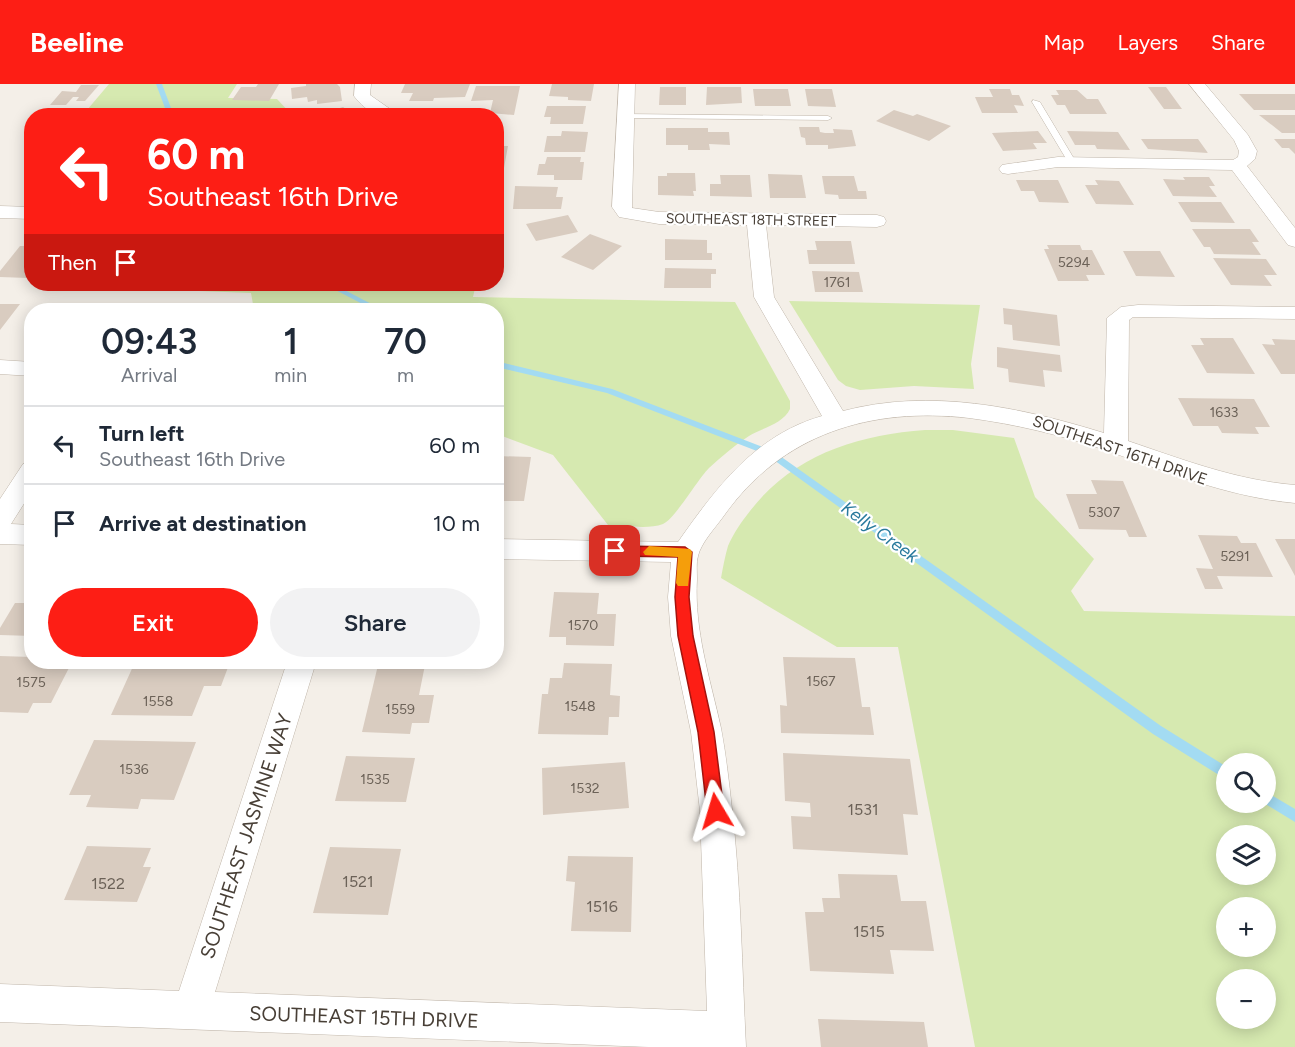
<!DOCTYPE html>
<html lang="en">
<head>
<meta charset="utf-8">
<style>
  :root { --surface:#fff; --page:#f2f2f3; --text:#1f2937; --muted:#747a83; --line:#e0e1e3; --accent:#fd1e15 }
  body { margin:0; font-family:Figtree,sans-serif; background:var(--page); color:var(--text); height:100vh; display:flex; flex-direction:column; font-size:22px; white-space:nowrap }
  * { box-sizing:border-box; margin:0 }
  p { font-size:20px; color:var(--muted) }
  .icon { flex:none; width:33px; height:33px; fill:none; stroke:currentColor; stroke-width:2; stroke-linecap:round; stroke-linejoin:round }
  .map { position:relative; flex:1; overflow:hidden }
  .drawer { position:absolute; left:24px; top:219px; width:480px; height:366px; display:flex; flex-direction:column; background:var(--surface); border-radius:24px; box-shadow:0 3px 15px #0003 }
  .drawer>* { flex:none }
  .hud { position:absolute; left:24px; top:24px; width:480px; height:183px; border-radius:24px; box-shadow:0 3px 15px #0003; background:#fd1e15; color:#fff; overflow:hidden }
  .controls { position:absolute; left:1216px; top:669px; display:grid; gap:12px }
  .controls a { display:grid; place-items:center; width:60px; height:60px; border-radius:50%; background:var(--surface); box-shadow:0 3px 15px #0003; font-size:30px }
  .pin { position:absolute; display:grid; place-items:center; width:51px; height:51px; color:#fff; margin:-26px; border-radius:12px; box-shadow:0 3px 9px #0006 }
  .me { position:absolute; width:66px; margin:-33px; rotate:353deg; stroke-linejoin:round; filter:drop-shadow(0 0 4px #0008) }
  .turn { display:flex; align-items:center; gap:21px; height:126px; padding:0 24px; font-size:27px }
  .turn .icon { width:78px; height:78px; stroke-width:2.5 }
  .turn b { display:block; font-size:42px; line-height:51px }
  .then { display:flex; align-items:center; height:57px; padding:0 24px; background:#0003; gap:12px; font-size:22px }
  .eta { display:flex; justify-content:space-evenly; align-items:center; height:102px; text-align:center }
  .eta b { font-size:36px; font-weight:600; line-height:42px }
  .action { display:flex; gap:12px; margin-top:auto; padding:12px 24px }
  .action a { flex:1; height:69px; border-radius:36px; background:var(--accent); color:#fff; font-size:24px; font-weight:600; line-height:69px; text-align:center }
  .action a+a { background:var(--page); color:var(--text) }
  ul { padding:0; list-style:none }
  li { display:flex; align-items:center; gap:18px; height:78px; padding:0 24px; border-top:2px solid var(--line) }
  li div { flex:1 }
  li b { display:block; font-size:22px }
  li em { font-style:normal }
  header { display:flex; align-items:center; gap:36px; box-sizing:border-box; height:84px; padding:0 30px; background:var(--accent); color:#fff }
  header strong { font-size:28px }
  nav { display:flex; gap:33px; margin-inline-start:auto; font-size:21px }
  .map>svg:first-child { display:block }
  .green { fill:#d6e9b0; fill-rule:evenodd }
  .lines { fill:none; stroke-linecap:round; stroke-linejoin:round }
  .stream { fill:#a3dbf2; fill-rule:evenodd }
  .building { fill:#d9ccc0 }
  .service-casing { stroke:#c0b6aa; stroke-width:1 }
  .minor-casing { stroke:#c0b6aa; stroke-width:1 }
  .service { fill:#fff; fill-rule:evenodd }
  .minor { fill:#fff; fill-rule:evenodd }
  .route { fill:#fd1e15; stroke:#a4140e; stroke-width:1.5 }
  .slow { fill:#f59e0b }
  .labels { text-anchor:middle; dominant-baseline:central; stroke-width:4.5; stroke-linejoin:round; paint-order:stroke }
  .far-street-label { font-size:14px; fill:#483f36; stroke:#fff }
  .number-label { font-size:14px; fill:#6c6258 }
  .street-label { font-size:16px; fill:#483f36; stroke:#fff }
  .near-number-label { font-size:16px; fill:#6c6258 }
  .water-label { font-size:18px; font-style:italic; fill:#297a9d; stroke:#fff }
  .near-street-label { font-size:20px; fill:#483f36; stroke:#fff }
</style>
</head>
<body>
<header>
<strong>Beeline</strong>
<nav><a>Map</a><a>Layers</a><a>Share</a></nav>
</header>
<div class="map">
<svg width="1295" height="963" viewBox="0 0 1295 963">
  <rect width="100%" height="100%" fill="#f4efe8"/>
  <!-- green -->
  <path class="green" d="M109,0H237L228,14L277,15L292,31L134,32L138,26H87Z
    M200,200H476L473,213L735,218L790,317V325C783,340 762,344 749,352C735,361 722,372 709,384C697,396 675,435 663,440C647,446 624,441 608,441L553,371L497,350L496,226H254L251,209L199,207Z
    M789,217L980,221L971,280L974,305L914,302L860,306L846,302L838,296Z
    M925,346H953L1014,354L1035,413L1094,475L1071,507L1084,527L1295,532V963H975L898,563H837L721,494C723,483 725,472 728,462C733,450 742,437 750,427C793,371 857,351 925,346ZM1227,680H1266V718H1227ZM1227,752H1266V790H1227ZM1227,824H1266V862H1227ZM1227,896H1266V934H1227Z"/>
  <g class="lines">
    <!-- stream -->
    <path class="stream" d="M156,0H162L174,32H168Z
      M324,200H333L383,226H374Z
      M496,277L612,305L773,367L1161,642L1227,683V696L1153,650L767,371L607,309L496,283Z
      M1266,708L1295,725V738L1262,718H1266Z"/>
  </g>
  <!-- building -->
  <path class="building" d="M258,0H279L269,17L232,16L241,3H256Z
    M306,0H337L340,3L342,17L317,20V16L308,18L307,13L292,15L291,4L306,2Z
    M405,0H470L465,13L434,14L433,17H409L413,9H401Z
    M552,0H594L591,17L568,16V13L549,12Z
    M81,1H99L85,17H76L79,13H73L66,21H50L62,7L76,8Z
    M476,2H520L514,31L490,29L493,16L471,17Z
    M660,3H686V21H659Z
    M707,3H741L742,19L706,21Z
    M1148,3H1166L1182,25H1164Z
    M753,5H788L791,22H755Z
    M805,5H832L836,23L808,22Z
    M989,5H1010L1012,11H1019L1024,22L1014,21L1018,29H982L975,13H993Z
    M1056,6H1077L1087,15H1098L1107,30H1070L1065,21H1057L1051,11H1059Z
    M1239,10H1295V26H1254Z
    M547,22H586L583,40H550L551,33H544Z
    M343,23L357,32L321,30Z
    M894,26L913,32L917,30L951,42L929,57L876,37Z
    M1259,31H1295V49H1282Z
    M799,43H819L820,48L825,49H834L833,45L852,46L856,62L828,65V61H806L805,54L801,53Z
    M666,44H708V48H729L730,61L709,60L710,66H688V61H666Z
    M562,47L588,48L585,68H544L547,52H561Z
    M1038,47L1047,59H1033L1037,65L1003,67L992,49Z
    M1067,47L1118,48L1130,66L1097,65L1095,61H1075Z
    M1141,55H1198L1208,69L1148,65Z
    M1274,55H1295V70L1289,64H1282Z
    M496,62H508L504,84H496Z
    M547,73H581L580,78H584L582,96H554V91H537L539,80H545Z
    M667,89H695L696,107H693L694,112L658,111V92H667Z
    M768,90L802,91L806,114H770Z
    M720,91H750L752,113L710,112V100H721Z
    M822,92H854L858,107H866L867,115H839L838,111L825,110Z
    M1183,93H1209L1215,102H1209L1217,113L1173,112L1163,95L1185,96Z
    M1016,96H1058L1069,119L1039,118L1034,107H1021Z
    M1095,96L1119,97L1134,121L1096,120L1085,101H1098Z
    M515,102L558,103L556,113H563L561,125H513Z
    M1178,118H1221L1235,139L1191,138Z
    M568,131L578,148L536,157L526,140Z
    M1192,145H1250L1259,158H1252L1261,171L1214,170L1210,163H1204Z
    M590,150L622,162L593,186L561,173Z
    M665,155L707,156V169H712V176H665Z
    M815,157H851L855,180H809L807,166H817Z
    M1047,161H1080L1082,166H1092L1105,191H1086L1089,197H1058L1044,165H1049Z
    M20,162H32V189L28,194L0,193V187Z
    M1123,167H1160L1175,193L1136,192Z
    M1213,174L1266,175L1277,191H1264L1272,202L1231,201Z
    M665,184L716,185V190H711V204H664Z
    M812,187L859,188L863,208H815Z
    M0,220H20L0,246Z
    M51,221L86,222L83,226H47Z
    M1003,224L1057,231L1060,262L1013,256L1012,241L1004,240Z
    M1200,254H1233L1255,290L1207,289L1191,261H1204Z
    M1272,255L1295,256V290H1281L1262,260L1275,261Z
    M997,263L1060,271L1062,288L1043,286L1045,303L1009,298L1008,285L997,283Z
    M1178,314L1254,315L1270,343H1255L1259,350L1222,349L1218,342H1193Z
    M496,372L531,373L524,417H496Z
    M1091,396L1123,397L1147,453H1129L1126,446L1079,445L1066,410H1097Z
    M1198,451L1237,452L1241,459H1256L1273,493L1217,492L1223,505H1205L1196,484L1213,485Z
    M1275,455H1295V492Z
    M554,508L599,509L597,530H616L614,562L566,561V553H549Z
    M32,513V552L0,551V544L15,519H28Z
    M0,572L32,573V578H72L51,619H33L28,629L0,628Z
    M783,573L855,574L862,623H870L874,651L781,649L780,621L787,622Z
    M135,578H230L221,602H204L192,632L111,631Z
    M564,579L612,580L610,611L620,612L619,633H609L608,651L538,650L542,610H548L550,594H562Z
    M378,581H425L419,611H434L429,639H412L410,650L362,648Z
    M94,656L196,658L174,716L141,715L138,725L86,723L91,711H69Z
    M783,669L910,675L918,731L903,730L908,771L793,765L791,732L811,733L810,719L785,717Z
    M346,672L415,674L406,718L335,717Z
    M625,678L629,724L543,731L542,684Z
    M87,762L151,764L143,783H151L137,818L64,816Z
    M330,763L401,765L388,831L313,829Z
    M568,772L633,773L631,848L571,847L575,798L566,797Z
    M838,790L897,791L901,817H926L934,867L890,866L894,890L810,887L805,828H824L822,814H840Z
    M818,935L924,938L928,963H821Z"/>
  <g class="lines">
    <!-- service casing -->
    <g class="service-casing">
      <path id="service" d="M1033,16L1040,18L1076,78L1075,80L1068,78L1032,18Z
        M623,30L828,32L832,34L828,36L626,34H623Z"/>
    </g>
    <!-- minor casing -->
    <g class="minor-casing">
      <path id="minor" d="M355,0H371L370,11L400,32C378,32 368,30 354,12Z
        M619,0H635L632,124L659,128L877,131L884,133L886,137L884,141L877,143L766,141L774,213L843,327C930,304 1020,323 1104,349L1107,234L1121,223L1138,221L1295,223V235L1133,233L1129,236L1128,357C1184,376 1236,396 1295,401V419C1228,413 1168,388 1105,366C1061,351 1015,340 969,334C871,323 782,349 723,433C715,444 701,459 698,472C696,479 697,488 697,495C694,546 710,594 721,644C726,670 729,698 732,725C741,802 742,885 746,963H649L0,938V900L179,907L287,578H316L215,908L707,927L700,727L691,648L671,552L668,513L671,478L496,475V455L678,458C716,404 755,351 822,332L754,213L747,141L659,140L619,133L612,123Z
        M1189,0H1205L1248,51L1257,67L1255,75L1247,82L1295,144V163L1288,161L1232,86L1058,83L1008,90L1002,89L999,85L1002,81L1008,80L1058,73L1233,76L1238,73L1239,67L1234,56Z
        M0,122L32,123V135L0,134Z
        M0,276L32,278V292L0,290Z
        M32,377V407L11,440L32,441V461L0,460V415L23,380Z"/>
    </g>
    <!-- service -->
    <use href="#service" class="service"/>
    <!-- minor -->
    <use href="#minor" class="minor"/>
  </g>
  <!-- route -->
  <path class="route" d="M615,462L685,463L692,468L689,513L693,552L714,648L724,727L722,732L716,734L710,732L707,727L698,648L678,552L675,513L678,473L615,472L608,467Z"/>
  <!-- slow -->
  <path class="slow" d="M649,462L690,465L692,468L688,502H678L676,499L678,473L645,471L643,468Z"/>
  <g class="labels">
    <!-- far-street labels -->
    <g class="far-street-label">
      <text transform="translate(751 136) rotate(1)">SOUTHEAST 18TH STREET</text>
    </g>
    <!-- number labels -->
    <g class="number-label">
      <text x="1074" y="178">5294</text>
      <text x="837" y="198">1761</text>
      <text x="1224" y="328">1633</text>
      <text x="1104" y="428">5307</text>
      <text x="1235" y="472">5291</text>
      <text x="583" y="541">1570</text>
      <text x="821" y="597">1567</text>
      <text x="31" y="598">1575</text>
      <text x="158" y="617">1558</text>
      <text x="580" y="622">1548</text>
      <text x="400" y="625">1559</text>
      <text x="134" y="685">1536</text>
      <text x="375" y="695">1535</text>
      <text x="585" y="704">1532</text>
    </g>
    <!-- street labels -->
    <g class="street-label">
      <text transform="translate(1120 366) rotate(19)">SOUTHEAST 16TH DRIVE</text>
    </g>
    <!-- near-number labels -->
    <g class="near-number-label">
      <text x="863" y="725">1531</text>
      <text x="358" y="797">1521</text>
      <text x="108" y="799">1522</text>
      <text x="602" y="822">1516</text>
      <text x="869" y="847">1515</text>
    </g>
    <!-- water labels -->
    <g class="water-label">
      <text transform="translate(880 448) rotate(36)">Kelly Creek</text>
    </g>
    <!-- near-street labels -->
    <g class="near-street-label">
      <text transform="translate(246 752) rotate(-72)">SOUTHEAST JASMINE WAY</text>
      <text transform="translate(364 933) rotate(2)">SOUTHEAST 15TH DRIVE</text>
    </g>
  </g>
</svg>
<div class="controls">
<a><svg class="icon" aria-label="search" viewBox="0 0 24 24"><circle cx="10" cy="10" r="6"/><path d="M15 15l6 6"/></svg></a>
<a><svg class="icon" aria-label="layers" viewBox="0 0 24 24"><path d="M12 4l9 5-9 5-9-5zM3 14l9 5 9-5"/></svg></a>
<a>+</a>
<a>−</a>
</div>
<div class="pin" style="left:615px;top:467px;background:#d93025"><svg class="icon" aria-label="arrive" viewBox="0 0 24 24"><path d="M6 21V4h12l-3 4 3 4H6"/></svg></div>
<svg class="me" style="left:716px;top:727px" viewBox="-20 -20 40 40"><path d="M0-17L14 15 0 8-14 15z" fill="#fd1e15" stroke="#fff" stroke-width="4"/></svg>
<div class="hud">
<div class="turn"><svg class="icon" aria-label="left" viewBox="0 0 24 24"><path d="M17 20v-9H6M10 6l-5 5 5 5"/></svg><div><b>60 m</b>Southeast 16th Drive</div></div>
<div class="then">Then<svg class="icon" aria-label="arrive" viewBox="0 0 24 24"><path d="M6 21V4h12l-3 4 3 4H6"/></svg></div>
</div>
<section class="drawer">
<div class="eta">
<div><b>09:43</b><p>Arrival</p></div>
<div><b>1</b><p>min</p></div>
<div><b>70</b><p>m</p></div>
</div>
<ul>
<li><svg class="icon" aria-label="left" viewBox="0 0 24 24"><path d="M17 20v-9H6M10 6l-5 5 5 5"/></svg><div><b>Turn left</b><p>Southeast 16th Drive</p></div><em>60 m</em></li>
<li><svg class="icon" aria-label="arrive" viewBox="0 0 24 24"><path d="M6 21V4h12l-3 4 3 4H6"/></svg><div><b>Arrive at destination</b></div><em>10 m</em></li>
</ul>
<div class="action"><a>Exit</a><a>Share</a></div>
</section>
</div>
</body>
</html>
